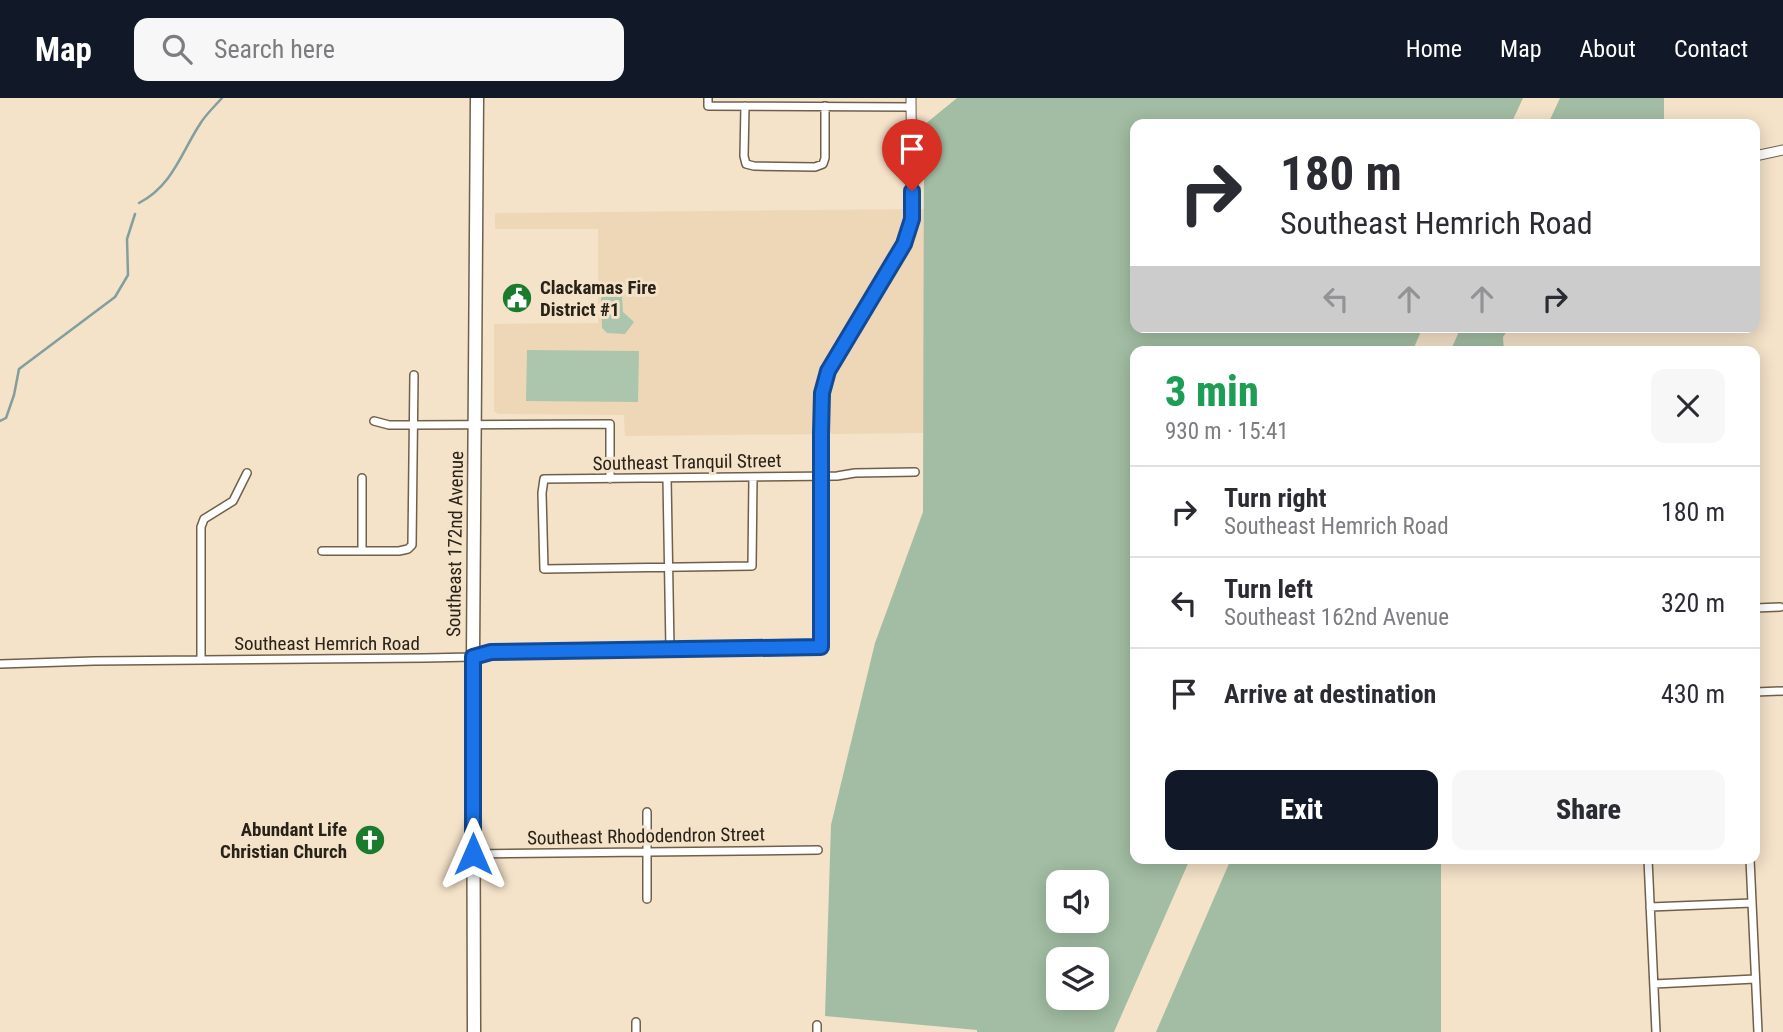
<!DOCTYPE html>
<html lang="en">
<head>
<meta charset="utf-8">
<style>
  :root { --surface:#fff; --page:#f7f7f7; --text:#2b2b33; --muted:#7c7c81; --line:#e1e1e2; --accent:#111827 }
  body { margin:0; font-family:"Roboto Condensed",sans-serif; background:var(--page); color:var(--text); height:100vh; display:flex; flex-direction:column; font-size:26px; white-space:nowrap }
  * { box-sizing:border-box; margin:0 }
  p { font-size:23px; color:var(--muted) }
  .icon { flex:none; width:38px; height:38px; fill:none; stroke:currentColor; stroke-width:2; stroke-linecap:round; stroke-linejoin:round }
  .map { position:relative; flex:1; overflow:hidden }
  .side { position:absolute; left:1130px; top:248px; width:630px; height:518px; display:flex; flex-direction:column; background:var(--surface); border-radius:14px; box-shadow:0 4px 18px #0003 }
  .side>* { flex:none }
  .top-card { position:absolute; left:1130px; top:21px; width:630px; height:214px; border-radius:14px; box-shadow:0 4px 18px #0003; background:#fff; color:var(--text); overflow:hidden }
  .tools { position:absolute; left:1046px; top:772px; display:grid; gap:14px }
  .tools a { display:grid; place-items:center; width:63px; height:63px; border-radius:14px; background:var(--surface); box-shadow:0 4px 18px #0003; font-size:35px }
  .pin { position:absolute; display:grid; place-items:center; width:60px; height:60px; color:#fff; margin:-72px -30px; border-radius:50% 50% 50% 0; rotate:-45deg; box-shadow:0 0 7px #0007 }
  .pin .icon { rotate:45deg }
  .me { position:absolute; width:77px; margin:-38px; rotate:0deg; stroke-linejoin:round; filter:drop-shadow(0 0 5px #0008) }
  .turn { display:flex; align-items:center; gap:24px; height:147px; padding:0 35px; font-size:32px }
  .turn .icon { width:91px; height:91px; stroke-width:2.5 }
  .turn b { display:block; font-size:49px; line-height:60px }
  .lanes { display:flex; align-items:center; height:66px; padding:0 35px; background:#0003; justify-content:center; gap:35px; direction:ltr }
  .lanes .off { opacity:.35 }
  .round { display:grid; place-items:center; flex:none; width:74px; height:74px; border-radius:14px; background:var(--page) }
  .overview { display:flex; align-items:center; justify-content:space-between; height:119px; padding:0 35px }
  h1 { font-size:42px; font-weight:800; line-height:52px; color:#1e9e55 }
  .cta { display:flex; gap:14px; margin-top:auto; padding:14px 35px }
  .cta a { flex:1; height:80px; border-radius:14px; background:var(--accent); color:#fff; font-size:28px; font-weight:800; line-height:80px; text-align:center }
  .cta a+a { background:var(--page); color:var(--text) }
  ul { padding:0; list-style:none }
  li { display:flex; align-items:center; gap:21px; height:91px; padding:0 35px; border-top:2px solid var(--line) }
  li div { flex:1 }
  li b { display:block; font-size:26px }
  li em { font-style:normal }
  header { display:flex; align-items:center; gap:42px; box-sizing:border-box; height:98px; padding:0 35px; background:var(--accent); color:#fff }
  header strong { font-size:33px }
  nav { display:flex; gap:38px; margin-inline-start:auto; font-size:24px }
  .search { width:490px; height:63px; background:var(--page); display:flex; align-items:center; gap:18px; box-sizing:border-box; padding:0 24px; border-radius:14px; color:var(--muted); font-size:26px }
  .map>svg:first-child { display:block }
  .built { fill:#edd7b7 }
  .green { fill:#acc6ad }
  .forest { fill:#a2bda3; fill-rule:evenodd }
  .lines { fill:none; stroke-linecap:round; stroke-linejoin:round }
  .stream { stroke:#829f9d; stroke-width:2.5 }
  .minor-casing { stroke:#6f604a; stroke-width:10 }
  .tertiary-casing { stroke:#6f604a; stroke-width:11 }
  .primary-casing { stroke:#6f604a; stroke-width:15 }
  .minor { stroke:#fff; stroke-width:7 }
  .tertiary { stroke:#fff; stroke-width:9 }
  .primary { stroke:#fff; stroke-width:12 }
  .route-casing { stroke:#114b97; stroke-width:18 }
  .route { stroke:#1a73e8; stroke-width:12 }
  .labels { text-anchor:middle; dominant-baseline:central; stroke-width:6; stroke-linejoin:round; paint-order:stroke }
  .poi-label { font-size:19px; font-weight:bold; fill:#282218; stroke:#f4e2c9; text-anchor:start }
  .street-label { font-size:19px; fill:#282218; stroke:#f4e2c9 }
</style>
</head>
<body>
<header>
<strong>Map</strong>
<div class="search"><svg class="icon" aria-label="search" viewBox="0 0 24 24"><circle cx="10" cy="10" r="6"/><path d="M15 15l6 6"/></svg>Search here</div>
<nav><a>Home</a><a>Map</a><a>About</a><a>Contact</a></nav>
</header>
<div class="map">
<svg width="1783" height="934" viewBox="0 0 1783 934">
  <rect width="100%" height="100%" fill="#f4e2c9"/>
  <!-- built -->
  <path class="built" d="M924,111V335L625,338L624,317L498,316L494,313V226L598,225V131H495V115Z"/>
  <!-- green -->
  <path class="green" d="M608,193L622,198L623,214L634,224L625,236L607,235L602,230L601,200Z
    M527,252L639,253L638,304L526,303Z"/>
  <!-- forest -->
  <path class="forest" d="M957,0H1523L1511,26H1136V229H1423L1412,254H1136V761H1190L1114,934H977V932L825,918L831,727L875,545L923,414L924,27ZM1097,784V822H1059V784ZM1097,861V900H1059V861Z
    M1560,0H1664V26H1548Z
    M1461,229H1510L1503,239L1504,254H1450Z
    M1231,761H1441V934H1156Z"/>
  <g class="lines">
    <!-- stream -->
    <path class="stream" d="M139,105C173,87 181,55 200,26C206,16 215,8 222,0
      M0,323L6,320L14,297L19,271L115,199L128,177L127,141L135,116"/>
    <!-- minor casing -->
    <g class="minor-casing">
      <path id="minor" d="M708,0V8L911,9
        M745,8L744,58L746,66L754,68L815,69L823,66L825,60V8
        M374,323L389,327H413L610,326V381
        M753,379L752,468L544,471L542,395L544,381L837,378L855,375L915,374
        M362,380V453
        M667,380L670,551
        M322,453H399L408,451L412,447L414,277
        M1755,510L1780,509
        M201,562V429L204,421L233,403L247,375
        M0,566L94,563L424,560L473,559L491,554L822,549
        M1755,594L1783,593
        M647,714V801
        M473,756L818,752
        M1648,761L1656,934
        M1750,761L1758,934
        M1650,809L1752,805
        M1654,886L1755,881
        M817,927V934
        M636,934V924"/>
    </g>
    <!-- tertiary casing -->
    <g class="tertiary-casing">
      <path id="tertiary" d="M1755,58L1783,52
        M822,549V295L828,273L909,136L912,121L911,0"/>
    </g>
    <!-- primary casing -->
    <g class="primary-casing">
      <path id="primary" d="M474,934L473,559L477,0"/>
    </g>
    <!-- minor -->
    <use href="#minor" class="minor"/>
    <!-- tertiary -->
    <use href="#tertiary" class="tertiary"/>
    <!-- primary -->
    <use href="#primary" class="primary"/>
  </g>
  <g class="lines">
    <!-- route casing -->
    <g class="route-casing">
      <path id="route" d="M473,756V559L491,554L821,549V335L822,295L828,273L904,146L912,121V93"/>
    </g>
    <!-- route -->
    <use href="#route" class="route"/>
  </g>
  <!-- icons -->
  <defs>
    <g id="civic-disc" transform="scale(1.575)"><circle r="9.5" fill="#1b7b2d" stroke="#f4e2c9"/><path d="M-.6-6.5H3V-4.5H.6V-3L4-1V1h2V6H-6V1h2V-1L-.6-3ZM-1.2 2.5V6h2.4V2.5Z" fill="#fff"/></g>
    <g id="church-disc" transform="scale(1.575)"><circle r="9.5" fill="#1b7b2d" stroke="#f4e2c9"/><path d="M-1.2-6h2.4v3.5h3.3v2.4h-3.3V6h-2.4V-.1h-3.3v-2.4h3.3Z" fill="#fff"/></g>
  </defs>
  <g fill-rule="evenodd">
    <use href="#civic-disc" x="517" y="200"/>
    <use href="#church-disc" x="370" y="742"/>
  </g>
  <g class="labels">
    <!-- poi labels -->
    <g class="poi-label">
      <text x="540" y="189">Clackamas Fire<tspan x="540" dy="22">District #1</tspan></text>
      <text x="347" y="731" text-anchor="end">Abundant Life<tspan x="347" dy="22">Christian Church</tspan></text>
    </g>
    <!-- street labels -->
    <g class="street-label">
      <text transform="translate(687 364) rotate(-1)">Southeast Tranquil Street</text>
      <text transform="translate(455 446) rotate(-89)">Southeast 172nd Avenue</text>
      <text x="327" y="545">Southeast Hemrich Road</text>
      <text transform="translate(646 738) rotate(-1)">Southeast Rhododendron Street</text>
    </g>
  </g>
</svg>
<div class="tools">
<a><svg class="icon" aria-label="sound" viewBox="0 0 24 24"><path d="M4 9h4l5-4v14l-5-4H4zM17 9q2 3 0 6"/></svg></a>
<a><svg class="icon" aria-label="layers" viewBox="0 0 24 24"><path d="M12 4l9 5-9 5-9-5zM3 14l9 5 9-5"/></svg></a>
</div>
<div class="pin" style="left:912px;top:93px;background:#d93025"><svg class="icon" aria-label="arrive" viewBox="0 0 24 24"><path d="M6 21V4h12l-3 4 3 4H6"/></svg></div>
<svg class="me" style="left:473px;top:756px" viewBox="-20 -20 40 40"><path d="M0-17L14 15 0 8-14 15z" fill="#1a73e8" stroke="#fff" stroke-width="4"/></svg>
<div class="top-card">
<div class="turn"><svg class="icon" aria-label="right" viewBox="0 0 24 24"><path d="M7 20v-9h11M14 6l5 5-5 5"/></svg><div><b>180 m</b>Southeast Hemrich Road</div></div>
<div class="lanes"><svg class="icon off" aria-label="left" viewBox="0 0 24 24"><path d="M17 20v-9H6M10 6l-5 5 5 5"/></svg><svg class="icon off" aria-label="ahead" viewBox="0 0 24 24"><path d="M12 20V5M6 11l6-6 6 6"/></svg><svg class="icon off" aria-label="ahead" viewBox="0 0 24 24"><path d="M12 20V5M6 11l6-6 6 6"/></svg><svg class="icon" aria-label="right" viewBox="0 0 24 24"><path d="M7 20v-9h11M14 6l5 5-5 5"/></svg></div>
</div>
<section class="side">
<div class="overview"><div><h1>3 min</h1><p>930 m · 15:41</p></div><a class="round"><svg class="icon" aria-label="close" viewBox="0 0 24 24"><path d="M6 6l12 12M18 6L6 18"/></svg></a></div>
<ul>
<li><svg class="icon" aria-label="right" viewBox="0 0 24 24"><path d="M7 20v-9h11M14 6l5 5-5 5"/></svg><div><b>Turn right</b><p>Southeast Hemrich Road</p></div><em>180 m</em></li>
<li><svg class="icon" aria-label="left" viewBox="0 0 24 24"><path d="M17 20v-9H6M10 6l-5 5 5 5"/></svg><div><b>Turn left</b><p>Southeast 162nd Avenue</p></div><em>320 m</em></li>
<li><svg class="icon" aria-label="arrive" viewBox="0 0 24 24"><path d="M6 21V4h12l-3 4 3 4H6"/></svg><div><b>Arrive at destination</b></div><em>430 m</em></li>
</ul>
<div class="cta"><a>Exit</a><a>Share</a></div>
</section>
</div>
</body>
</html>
